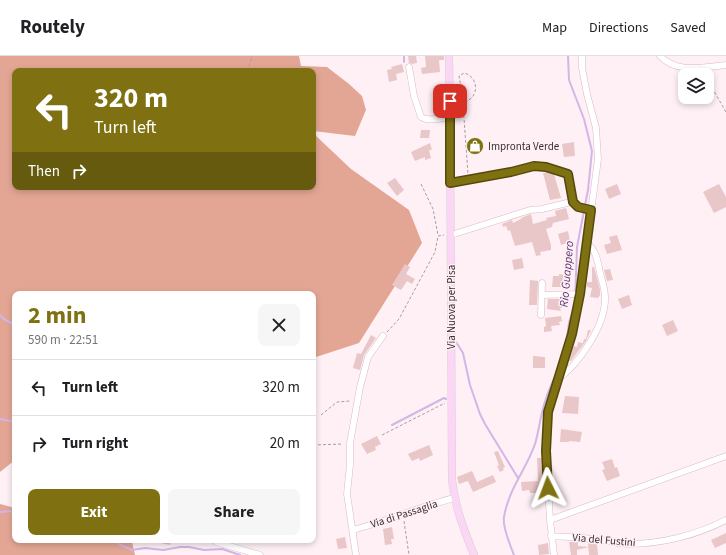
<!DOCTYPE html>
<html lang="en">
<head>
<meta charset="utf-8">
<style>
  :root { --surface:#fff; --page:#f6f6f6; --text:#202124; --muted:#757577; --line:#e0e0e0; --accent:#7f7111 }
  body { margin:0; font-family:"Source Sans 3",sans-serif; background:var(--page); color:var(--text); height:100vh; display:flex; flex-direction:column; font-size:15px; white-space:nowrap }
  * { box-sizing:border-box; margin:0 }
  p { font-size:13px; color:var(--muted) }
  .icon { flex:none; width:22px; height:22px; fill:none; stroke:currentColor; stroke-width:2; stroke-linecap:round; stroke-linejoin:round }
  .map { position:relative; flex:1; overflow:hidden }
  .panel { position:absolute; left:12px; top:235px; width:304px; height:252px; display:flex; flex-direction:column; background:var(--surface); border-radius:8px; box-shadow:0 2px 6px #0003 }
  .panel>* { flex:none }
  .guide { position:absolute; left:12px; top:12px; width:304px; height:122px; border-radius:8px; box-shadow:0 2px 6px #0003; background:#7f7111; color:#fff; overflow:hidden }
  .buttons { position:absolute; left:678px; top:12px; display:grid; gap:8px }
  .buttons a { display:grid; place-items:center; width:36px; height:36px; border-radius:8px; background:var(--surface); box-shadow:0 2px 6px #0003; font-size:20px }
  .pin { position:absolute; display:grid; place-items:center; width:34px; height:34px; color:#fff; margin:-17px; border-radius:8px; box-shadow:0 2px 6px #0006 }
  .me { position:absolute; width:44px; margin:-22px; rotate:357deg; stroke-linejoin:round; filter:drop-shadow(0 0 3px #0008) }
  .turn { display:flex; align-items:center; gap:14px; height:84px; padding:0 16px; font-size:18px }
  .turn .icon { width:52px; height:52px; stroke-width:2.5 }
  .turn b { display:block; font-size:28px; line-height:34px }
  .then { display:flex; align-items:center; height:38px; padding:0 16px; background:#0003; gap:8px; font-size:15px }
  .round { display:grid; place-items:center; flex:none; width:42px; height:42px; border-radius:8px; background:var(--page) }
  .headline { display:flex; align-items:center; justify-content:space-between; height:68px; padding:0 16px }
  h1 { font-size:24px; font-weight:700; line-height:30px; color:var(--accent) }
  .action { display:flex; gap:8px; margin-top:auto; padding:8px 16px }
  .action a { flex:1; height:46px; border-radius:8px; background:var(--accent); color:#fff; font-size:16px; font-weight:700; line-height:46px; text-align:center }
  .action a+a { background:var(--page); color:var(--text) }
  ul { padding:0; list-style:none }
  li { display:flex; align-items:center; gap:12px; height:56px; padding:0 16px; border-top:1px solid var(--line) }
  li div { flex:1 }
  li b { display:block; font-size:15px }
  li em { font-style:normal }
  header { display:flex; align-items:center; gap:24px; box-sizing:border-box; height:56px; padding:0 20px; background:var(--surface); border-bottom:1px solid var(--line) }
  header strong { font-size:19px }
  nav { display:flex; gap:22px; margin-inline-start:auto; font-size:14px }
  .map>svg:first-child { display:block }
  .forest { fill:#e3a694 }
  .lines { fill:none; stroke-linecap:round; stroke-linejoin:round }
  .stream { stroke:#d3b5e7; stroke-width:2 }
  .building { fill:#e9c6c8 }
  .minor-casing { stroke:#dabac6; stroke-width:7 }
  .major-casing { stroke:#d4d1d2; stroke-width:8 }
  .path { stroke:#aa9da1; stroke-width:1; stroke-dasharray:3 2; stroke-linecap:butt }
  .minor { stroke:#fff; stroke-width:6 }
  .major { stroke:#fcd6f5; stroke-width:7 }
  .route-casing { stroke:#53490b; stroke-width:10 }
  .route { stroke:#7f7111; stroke-width:7 }
  .labels { text-anchor:middle; dominant-baseline:central; stroke-width:3; stroke-linejoin:round; paint-order:stroke }
  .poi-label { font-size:11px; fill:#3c3034; stroke:#fef0f5; text-anchor:start }
  .street-label { font-size:11px; fill:#3c3034; stroke:#fef0f5 }
  .water-label { font-size:12px; font-style:italic; fill:#59326f; stroke:#fef0f5 }
</style>
</head>
<body>
<header>
<strong>Routely</strong>
<nav><a>Map</a><a>Directions</a><a>Saved</a></nav>
</header>
<div class="map">
<svg width="726" height="499" viewBox="0 0 726 499">
  <rect width="100%" height="100%" fill="#fef0f5"/>
  <!-- forest -->
  <path class="forest" d="M0,0H299L301,10L327,11L349,28L362,40L366,54L355,80L313,75V15H15V131H313V77L351,113L409,154L422,187L359,287L313,302V238H15V404L0,416Z
    M0,448L15,452V484H125L132,486L135,499H0Z"/>
  <g class="lines">
    <!-- stream -->
    <path class="stream" d="M404,0V6
      M0,259L4,263L15,269
      M456,286L463,297L470,329L480,358L485,368L518,422
      M566,288L569,267L575,247L577,191L588,134L592,95L584,63L569,24L568,0
      M0,363L15,366
      M392,369L444,342L446,343
      M0,456L15,455
      M115,484L119,488L132,494L145,492L163,494L180,491H189L204,494L222,493L240,499
      M514,499C510,489 502,470 504,461C509,432 526,414 535,388C538,378 539,370 541,361C544,346 550,330 557,317"/>
  </g>
  <!-- building -->
  <path class="building" d="M408,0H416L417,7L412,8L409,7Z
    M425,0H444V4H439L440,16L422,18L421,12L426,11Z
    M402,8L404,16L396,18L397,24L389,26L387,14L392,13L391,11Z
    M421,74H430L429,82H420Z
    M574,86L575,100L564,101L562,88Z
    M430,87L432,94H429L431,102L425,104V101L415,105L411,96Z
    M547,116L554,118L561,142L550,144L543,117Z
    M395,122L404,134L397,140L387,127Z
    M617,128L621,138L609,143L605,133Z
    M719,128L726,141V151L714,157L703,136Z
    M566,152L569,163L553,167L552,171L546,173L551,189V194L540,196L541,199L536,200L532,186L515,190L510,174L508,175L506,170L503,171L502,168L512,164L513,167L521,163V162L531,158L533,168L547,164L546,162L556,160L555,155Z
    M568,175L570,186L561,189L558,178Z
    M617,179L622,194L607,198L604,189L611,187L609,181Z
    M522,202L524,212L514,214L512,204Z
    M405,208L410,211L406,218L415,223L412,228L407,225L401,234L392,229Z
    M592,211H594L600,233V239L598,242L590,241L592,232L587,231V226H592Z
    M610,213L613,224L607,225L604,214Z
    M559,218L567,219L565,231H552L553,220H559Z
    M530,224L538,225L537,249H529Z
    M629,239L632,249L622,253L618,243Z
    M548,243H563L562,252H560L561,255L547,253Z
    M561,260L562,265L559,266L560,269L551,270L552,275L544,276V271L546,270L545,262Z
    M673,264L678,275L667,280L662,269Z
    M588,274H591L586,285L571,305H569L574,290L577,291L578,286L583,287L584,283H586Z
    M371,279L376,282L364,299L360,314L353,312L357,297L361,298Z
    M533,300L545,301V312H533Z
    M565,340L579,341L578,358L562,357Z
    M561,373L582,376L580,386L569,385V386H560Z
    M377,380L381,388L375,391L376,394L367,398L361,388Z
    M429,389L433,399L420,405L419,402L412,405L408,398Z
    M498,395L505,411L503,412L504,414L500,416L497,410L499,409L494,396Z
    M537,402H542L544,442L539,443L538,437H530L529,434L522,435L521,426L538,425Z
    M612,403L615,412L617,411L620,420L607,425L602,414L605,413L602,406Z
    M472,415L477,426L493,419L496,426L473,436L468,425L459,428L457,421Z
    M392,471L394,483H391L392,488L385,489L383,473Z
    M726,477V487L715,492L711,484Z
    M345,481L347,492L338,493L336,483Z
    M156,484H171L170,489L156,486Z
    M569,486H578V490L589,491L577,494V499H571Z
    M548,487L549,498L539,499L538,489Z
    M588,487L597,488L598,499H589Z"/>
  <g class="lines">
    <!-- minor casing -->
    <g class="minor-casing">
      <path id="minor" d="M660,0C677,18 704,11 726,9
        M409,11L414,40L421,61C429,66 442,62 450,61
        M450,127L511,116L534,110L546,111L568,118L573,146
        M451,179L530,154L542,153L571,146H573L580,152L591,154
        M542,239L580,238
        M541,259L542,227
        M557,324C579,308 606,269 605,241C605,233 602,225 600,217C598,206 596,194 587,187
        M550,464L726,400
        M353,474C387,465 420,451 454,442
        M551,480C565,481 578,481 591,483C604,484 615,487 628,488C661,488 697,479 726,464
        M215,484L216,486L260,499
        M356,499L347,438L350,409V387L360,331L368,301L383,280
        M554,499L550,464L546,395L547,356L572,278L580,238L598,103L596,72L587,38L582,12V0"/>
    </g>
    <!-- major casing -->
    <g class="major-casing">
      <path id="major" d="M449,0L450,61L452,424C455,451 464,474 474,499"/>
    </g>
    <!-- path -->
    <path class="path" d="M248,15L252,0
      M707,23L726,56
      M462,51C465,46 470,44 473,40C479,31 474,19 464,17L459,20L462,36L461,48C462,53 463,58 464,62L468,118
      M421,128L433,153L438,179
      M387,276L399,263L435,196L438,180L444,179
      M321,359L337,346L350,345
      M382,379L445,347
      M313,389L343,388
      M404,465L409,499"/>
    <!-- minor -->
    <use href="#minor" class="minor"/>
    <!-- major -->
    <use href="#major" class="major"/>
  </g>
  <g class="lines">
    <!-- route casing -->
    <g class="route-casing">
      <path id="route" d="M450,45V127L511,116L534,110L546,111L568,118L573,146L578,151L591,154L580,238L572,278L548,356L546,395L548,432"/>
    </g>
    <!-- route -->
    <use href="#route" class="route"/>
  </g>
  <!-- icons -->
  <defs>
    <g id="shop-disc" transform="scale(0.9)"><circle r="9.5" fill="#7f7111" stroke="#fef0f5"/><path d="M-5-2.5h2.3a2.7 3.5 0 0 1 5.4 0H5L5.5 6h-11ZM-1.5-2.5h3a1.5 2.3 0 0 0-3 0Z" fill="#fff"/></g>
  </defs>
  <g fill-rule="evenodd">
    <use href="#shop-disc" x="475" y="90"/>
  </g>
  <g class="labels">
    <!-- poi labels -->
    <g class="poi-label">
      <text x="488" y="90">Impronta Verde</text>
    </g>
    <!-- street labels -->
    <g class="street-label">
      <text transform="translate(451 251) rotate(-90)">Via Nuova per Pisa</text>
      <text transform="translate(404 458) rotate(-18)">Via di Passaglia</text>
      <text transform="translate(604 484) rotate(5)">Via del Fustini</text>
    </g>
    <!-- water labels -->
    <g class="water-label">
      <text transform="translate(567 218) rotate(-85)">Rio Guappero</text>
    </g>
  </g>
</svg>
<div class="buttons">
<a><svg class="icon" aria-label="layers" viewBox="0 0 24 24"><path d="M12 4l9 5-9 5-9-5zM3 14l9 5 9-5"/></svg></a>
</div>
<div class="pin" style="left:450px;top:45px;background:#d93025"><svg class="icon" aria-label="arrive" viewBox="0 0 24 24"><path d="M6 21V4h12l-3 4 3 4H6"/></svg></div>
<svg class="me" style="left:548px;top:432px" viewBox="-20 -20 40 40"><path d="M0-17L14 15 0 8-14 15z" fill="#7f7111" stroke="#fff" stroke-width="4"/></svg>
<div class="guide">
<div class="turn"><svg class="icon" aria-label="left" viewBox="0 0 24 24"><path d="M17 20v-9H6M10 6l-5 5 5 5"/></svg><div><b>320 m</b>Turn left</div></div>
<div class="then">Then<svg class="icon" aria-label="right" viewBox="0 0 24 24"><path d="M7 20v-9h11M14 6l5 5-5 5"/></svg></div>
</div>
<section class="panel">
<div class="headline"><div><h1>2 min</h1><p>590 m · 22:51</p></div><a class="round"><svg class="icon" aria-label="close" viewBox="0 0 24 24"><path d="M6 6l12 12M18 6L6 18"/></svg></a></div>
<ul>
<li><svg class="icon" aria-label="left" viewBox="0 0 24 24"><path d="M17 20v-9H6M10 6l-5 5 5 5"/></svg><div><b>Turn left</b></div><em>320 m</em></li>
<li><svg class="icon" aria-label="right" viewBox="0 0 24 24"><path d="M7 20v-9h11M14 6l5 5-5 5"/></svg><div><b>Turn right</b></div><em>20 m</em></li>
</ul>
<div class="action"><a>Exit</a><a>Share</a></div>
</section>
</div>
</body>
</html>
